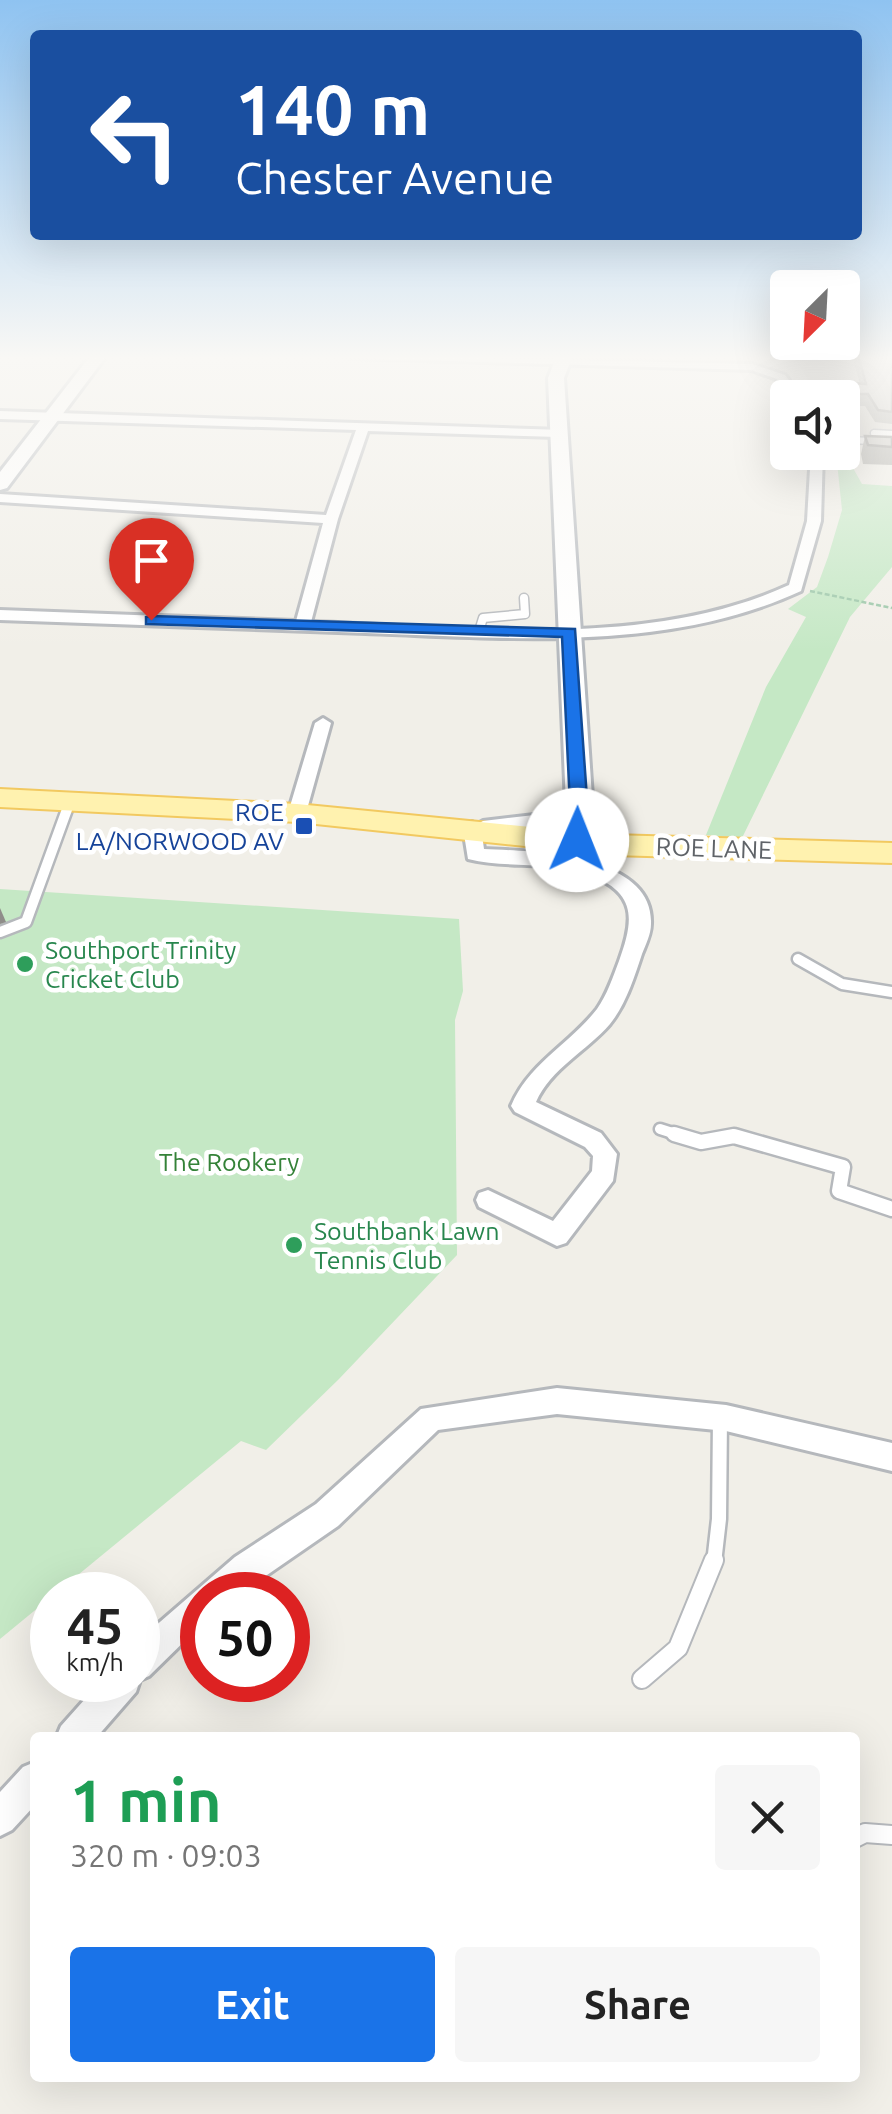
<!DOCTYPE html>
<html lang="en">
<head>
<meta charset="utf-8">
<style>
  :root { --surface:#fff; --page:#f6f6f6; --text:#222; --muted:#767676; --accent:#1a73e8 }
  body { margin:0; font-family:Ubuntu,sans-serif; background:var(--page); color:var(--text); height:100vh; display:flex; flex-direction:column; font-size:38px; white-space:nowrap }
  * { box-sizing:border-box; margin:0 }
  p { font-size:32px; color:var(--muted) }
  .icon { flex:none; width:55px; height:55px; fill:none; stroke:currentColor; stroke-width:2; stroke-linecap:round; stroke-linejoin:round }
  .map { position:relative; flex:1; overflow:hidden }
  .drawer { position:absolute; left:30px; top:1732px; width:830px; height:350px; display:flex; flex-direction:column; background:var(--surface); border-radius:10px; box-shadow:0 10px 40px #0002 }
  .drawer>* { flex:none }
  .top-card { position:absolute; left:30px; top:30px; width:832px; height:210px; border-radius:10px; box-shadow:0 10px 40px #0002; background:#1a4fa0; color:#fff; overflow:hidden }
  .needle { width:65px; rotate:204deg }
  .fabs { position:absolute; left:770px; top:270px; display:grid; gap:20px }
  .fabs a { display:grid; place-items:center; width:90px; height:90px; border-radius:10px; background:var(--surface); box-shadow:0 10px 40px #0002; font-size:50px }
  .speed { position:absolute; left:30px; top:1572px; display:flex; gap:20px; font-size:50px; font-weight:700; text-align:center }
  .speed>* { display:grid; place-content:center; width:130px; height:130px; border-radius:50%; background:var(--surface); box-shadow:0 10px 40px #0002; line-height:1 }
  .speed small { font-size:25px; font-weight:400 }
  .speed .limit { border:15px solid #d22; background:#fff; color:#111 }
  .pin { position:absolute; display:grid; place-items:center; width:85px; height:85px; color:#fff; margin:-102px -42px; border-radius:50% 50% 50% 0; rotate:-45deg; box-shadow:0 0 10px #0007 }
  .pin .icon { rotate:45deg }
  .me { position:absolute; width:110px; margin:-55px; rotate:1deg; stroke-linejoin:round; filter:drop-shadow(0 0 8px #0008) }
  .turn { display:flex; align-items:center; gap:35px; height:210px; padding:0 40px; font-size:45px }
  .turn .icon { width:130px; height:130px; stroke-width:2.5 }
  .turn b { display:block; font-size:70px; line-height:85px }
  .round { display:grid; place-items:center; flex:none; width:105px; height:105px; border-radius:10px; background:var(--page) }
  .head { display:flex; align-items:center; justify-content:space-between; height:170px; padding:0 40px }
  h1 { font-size:60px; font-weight:700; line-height:75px; color:#1e9e55 }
  .primary-button { display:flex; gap:20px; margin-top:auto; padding:20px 40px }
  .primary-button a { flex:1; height:115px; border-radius:10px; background:var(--accent); color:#fff; font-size:40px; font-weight:700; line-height:115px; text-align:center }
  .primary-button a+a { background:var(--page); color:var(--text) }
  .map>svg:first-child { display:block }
  .education { fill:#e1ded6 }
  .green { fill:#c5e8c5 }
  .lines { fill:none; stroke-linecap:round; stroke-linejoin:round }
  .lane-far4-casing { stroke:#b5b8bc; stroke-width:9 }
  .lane-far3-casing { stroke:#b5b8bc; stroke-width:11 }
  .lane-far2-casing { stroke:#b5b8bc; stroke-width:15 }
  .lane-far1-casing { stroke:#b5b8bc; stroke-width:19 }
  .lane-casing { stroke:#b5b8bc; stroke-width:22 }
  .street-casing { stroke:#b5b8bc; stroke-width:6 }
  .secondary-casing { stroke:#b6babf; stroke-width:6 }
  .primary-casing { stroke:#f2c960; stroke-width:4 }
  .path { stroke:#9cc7a9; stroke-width:2.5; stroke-dasharray:5 2.5; stroke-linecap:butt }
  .lane-far4 { stroke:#fff; stroke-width:6 }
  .lane-far3 { stroke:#fff; stroke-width:8 }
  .lane-far2 { stroke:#fff; stroke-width:10 }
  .lane-far1 { stroke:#fff; stroke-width:14 }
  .lane { stroke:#fff; stroke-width:18 }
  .street { fill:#fff; fill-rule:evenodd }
  .secondary { fill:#fff; fill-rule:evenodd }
  .primary { fill:#fff2af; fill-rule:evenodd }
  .wall { fill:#afaea9 }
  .shaded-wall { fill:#8f8d8a }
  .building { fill:#cccac5; stroke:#8f8d8a; stroke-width:2.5 }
  .route { fill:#1a73e8; stroke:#114b97; stroke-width:2.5 }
  .transit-dot { fill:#1a4fb4; stroke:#fff; stroke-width:4 }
  .leisure-dot { fill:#2e9e5b; stroke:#fff; stroke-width:4 }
  .labels { text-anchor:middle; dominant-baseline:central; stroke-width:9; stroke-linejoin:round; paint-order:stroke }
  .transit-label { font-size:25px; fill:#164399; stroke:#fff; text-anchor:end }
  .street-label { font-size:25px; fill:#5f6368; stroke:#fff }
  .leisure-label { font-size:25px; fill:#27864d; stroke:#fff; text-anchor:start }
  .park-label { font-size:25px; fill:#348238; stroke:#fff }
</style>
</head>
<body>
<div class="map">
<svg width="892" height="2114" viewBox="0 0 892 2114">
  <rect width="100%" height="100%" fill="#f1efe8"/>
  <!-- education -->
  <path class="education" d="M793,355H892V440L843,437L842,398L819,397Z"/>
  <!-- green -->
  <path class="green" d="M843,450L862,484L892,486V567L850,617L742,838L706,835L766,687L806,617L788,609L817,587L828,557L842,510L836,453Z
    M0,889L459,919L463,991L455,1020L457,1255L339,1379L266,1450L241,1441L0,1639Z"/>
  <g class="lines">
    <!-- lane-far4 casing -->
    <g class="lane-far4-casing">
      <path id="lane-far4" d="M842,440L876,441L874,433L892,434"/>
    </g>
    <!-- lane-far3 casing -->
    <g class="lane-far3-casing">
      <path id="lane-far3" d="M479,631L483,618L525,614L524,598
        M68,807L70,801"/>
    </g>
    <!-- lane-far2 casing -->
    <g class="lane-far2-casing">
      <path id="lane-far2" d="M0,932L26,922L69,804
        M798,959L842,984L892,992
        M660,1129L682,1136"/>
    </g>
    <!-- lane-far1 casing -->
    <g class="lane-far1-casing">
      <path id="lane-far1" d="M674,1134L701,1142L734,1136L843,1167L839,1191L892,1209
        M714,1563L719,1519L720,1418"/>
    </g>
    <!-- lane casing -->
    <g class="lane-casing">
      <path id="lane" d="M642,1679L678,1648L714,1560
        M855,1838L865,1833L892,1835"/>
    </g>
    <!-- street casing -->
    <g class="street-casing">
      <path id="street" d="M345,355L752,364L785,375L802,398H791L777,379L751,370L350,358Z
        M0,411L562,430L564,433L558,437L368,431L338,519L311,622C464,627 647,650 789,585L807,521L811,452H823L821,521L801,591C667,653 510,638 366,633C244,629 122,624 0,620V610L296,621L323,523L0,502V494L326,515L356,430L0,419Z
        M323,718L331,723L306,813L297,819L290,817L288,813L315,723Z
        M472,822L481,828L484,849C531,851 654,854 651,924C651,934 646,944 642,954C634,978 626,1004 610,1024C587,1051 551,1068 536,1102L601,1133L617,1154L613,1181L566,1243L557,1246L479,1207L476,1200L479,1193L488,1190L553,1221L592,1171L593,1156L585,1147L515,1112L511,1106C529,1063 569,1045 597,1009C607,995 613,977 619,961C634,920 637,893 590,875C550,860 508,869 468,859L463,828Z
        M557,1388L726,1405L892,1443V1471L726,1431L557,1414L438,1430L338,1526L238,1595H202V1624L149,1676L140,1680L136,1692L96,1738H56L61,1726L102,1680H138V1641L235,1557L316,1504L421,1409Z
        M35,1762V1805L12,1830L0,1836V1792L23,1767Z"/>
    </g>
    <!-- secondary casing -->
    <g class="secondary-casing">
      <path id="secondary" d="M91,355H107L7,488L0,490V472Z
        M557,355H573L564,378L594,827L587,846H567L563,840L566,824C548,832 482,844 469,829L483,821L543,814L566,805L548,378Z"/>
    </g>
    <!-- primary casing -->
    <g class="primary-casing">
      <path id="primary" d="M0,789L297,804L611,835L892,843V863L611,855L297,822L0,807Z"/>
    </g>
    <!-- path -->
    <path class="path" d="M810,591L892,608"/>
    <!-- lane-far4 -->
    <use href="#lane-far4" class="lane-far4"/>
    <!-- lane-far3 -->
    <use href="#lane-far3" class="lane-far3"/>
    <!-- lane-far2 -->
    <use href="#lane-far2" class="lane-far2"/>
    <!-- lane-far1 -->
    <use href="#lane-far1" class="lane-far1"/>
    <!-- lane -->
    <use href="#lane" class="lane"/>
    <!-- street -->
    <use href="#street" class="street"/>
    <!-- secondary -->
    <use href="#secondary" class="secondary"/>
    <!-- primary -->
    <use href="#primary" class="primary"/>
  </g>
  <!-- wall -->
  <path class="wall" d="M856,355H890L892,361V424L875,422L865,406H853L851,395L853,383L860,384L854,363Z
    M865,436L892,437V465L863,464L861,454Z"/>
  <!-- shaded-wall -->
  <path class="shaded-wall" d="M0,908L6,922L0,924Z"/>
  <!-- building -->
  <path class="building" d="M858,355H890L892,361V412L878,410L868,394H856L853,383L866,384Z
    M865,436L892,437V447L868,445Z"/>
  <!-- sky -->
  <linearGradient id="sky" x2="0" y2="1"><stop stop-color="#8fc3f1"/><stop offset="0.55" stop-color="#f9f8f5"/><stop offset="1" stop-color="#f9f8f5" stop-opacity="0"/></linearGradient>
  <rect width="892" height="651" fill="url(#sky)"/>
  <!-- route -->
  <path class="route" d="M151,616L575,629L589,827L586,840L577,846L567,840L571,827L562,637L146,624V617Z"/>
  <!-- markers -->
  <rect class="transit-dot" x="294" y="816" width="20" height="20" rx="5"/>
  <g class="leisure-dot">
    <circle cx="25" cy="964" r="10"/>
    <circle cx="294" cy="1245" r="10"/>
  </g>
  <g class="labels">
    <!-- transit labels -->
    <g class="transit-label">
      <text x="284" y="812">ROE<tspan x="284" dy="29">LA/NORWOOD AV</tspan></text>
    </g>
    <!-- street labels -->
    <g class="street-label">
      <text transform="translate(714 848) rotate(2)">ROE LANE</text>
    </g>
    <!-- leisure labels -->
    <g class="leisure-label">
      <text x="45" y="950">Southport Trinity<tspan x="45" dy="29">Cricket Club</tspan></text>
      <text x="314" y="1231">Southbank Lawn<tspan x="314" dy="29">Tennis Club</tspan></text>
    </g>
    <!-- park labels -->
    <g class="park-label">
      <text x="229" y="1162">The Rookery</text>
    </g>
  </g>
</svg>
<div class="fabs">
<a><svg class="needle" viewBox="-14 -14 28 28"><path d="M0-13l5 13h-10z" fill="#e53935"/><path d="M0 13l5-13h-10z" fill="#767676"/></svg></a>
<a><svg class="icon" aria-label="sound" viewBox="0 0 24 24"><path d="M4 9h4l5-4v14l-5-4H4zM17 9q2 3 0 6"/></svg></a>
</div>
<div class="speed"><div>45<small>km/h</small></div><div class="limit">50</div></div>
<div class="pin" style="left:151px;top:620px;background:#d93025"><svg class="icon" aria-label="arrive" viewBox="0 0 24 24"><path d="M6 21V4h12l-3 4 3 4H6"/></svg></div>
<svg class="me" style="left:577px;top:840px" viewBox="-20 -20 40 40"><circle r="19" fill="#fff"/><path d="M0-13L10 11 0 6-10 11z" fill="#1a73e8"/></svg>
<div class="top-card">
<div class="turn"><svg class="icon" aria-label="left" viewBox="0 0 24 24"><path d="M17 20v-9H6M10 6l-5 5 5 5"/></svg><div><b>140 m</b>Chester Avenue</div></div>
</div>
<section class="drawer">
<div class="head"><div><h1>1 min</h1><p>320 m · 09:03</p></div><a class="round"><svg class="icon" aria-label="close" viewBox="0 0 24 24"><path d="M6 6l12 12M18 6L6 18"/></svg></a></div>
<div class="primary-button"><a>Exit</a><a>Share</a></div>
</section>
</div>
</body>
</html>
